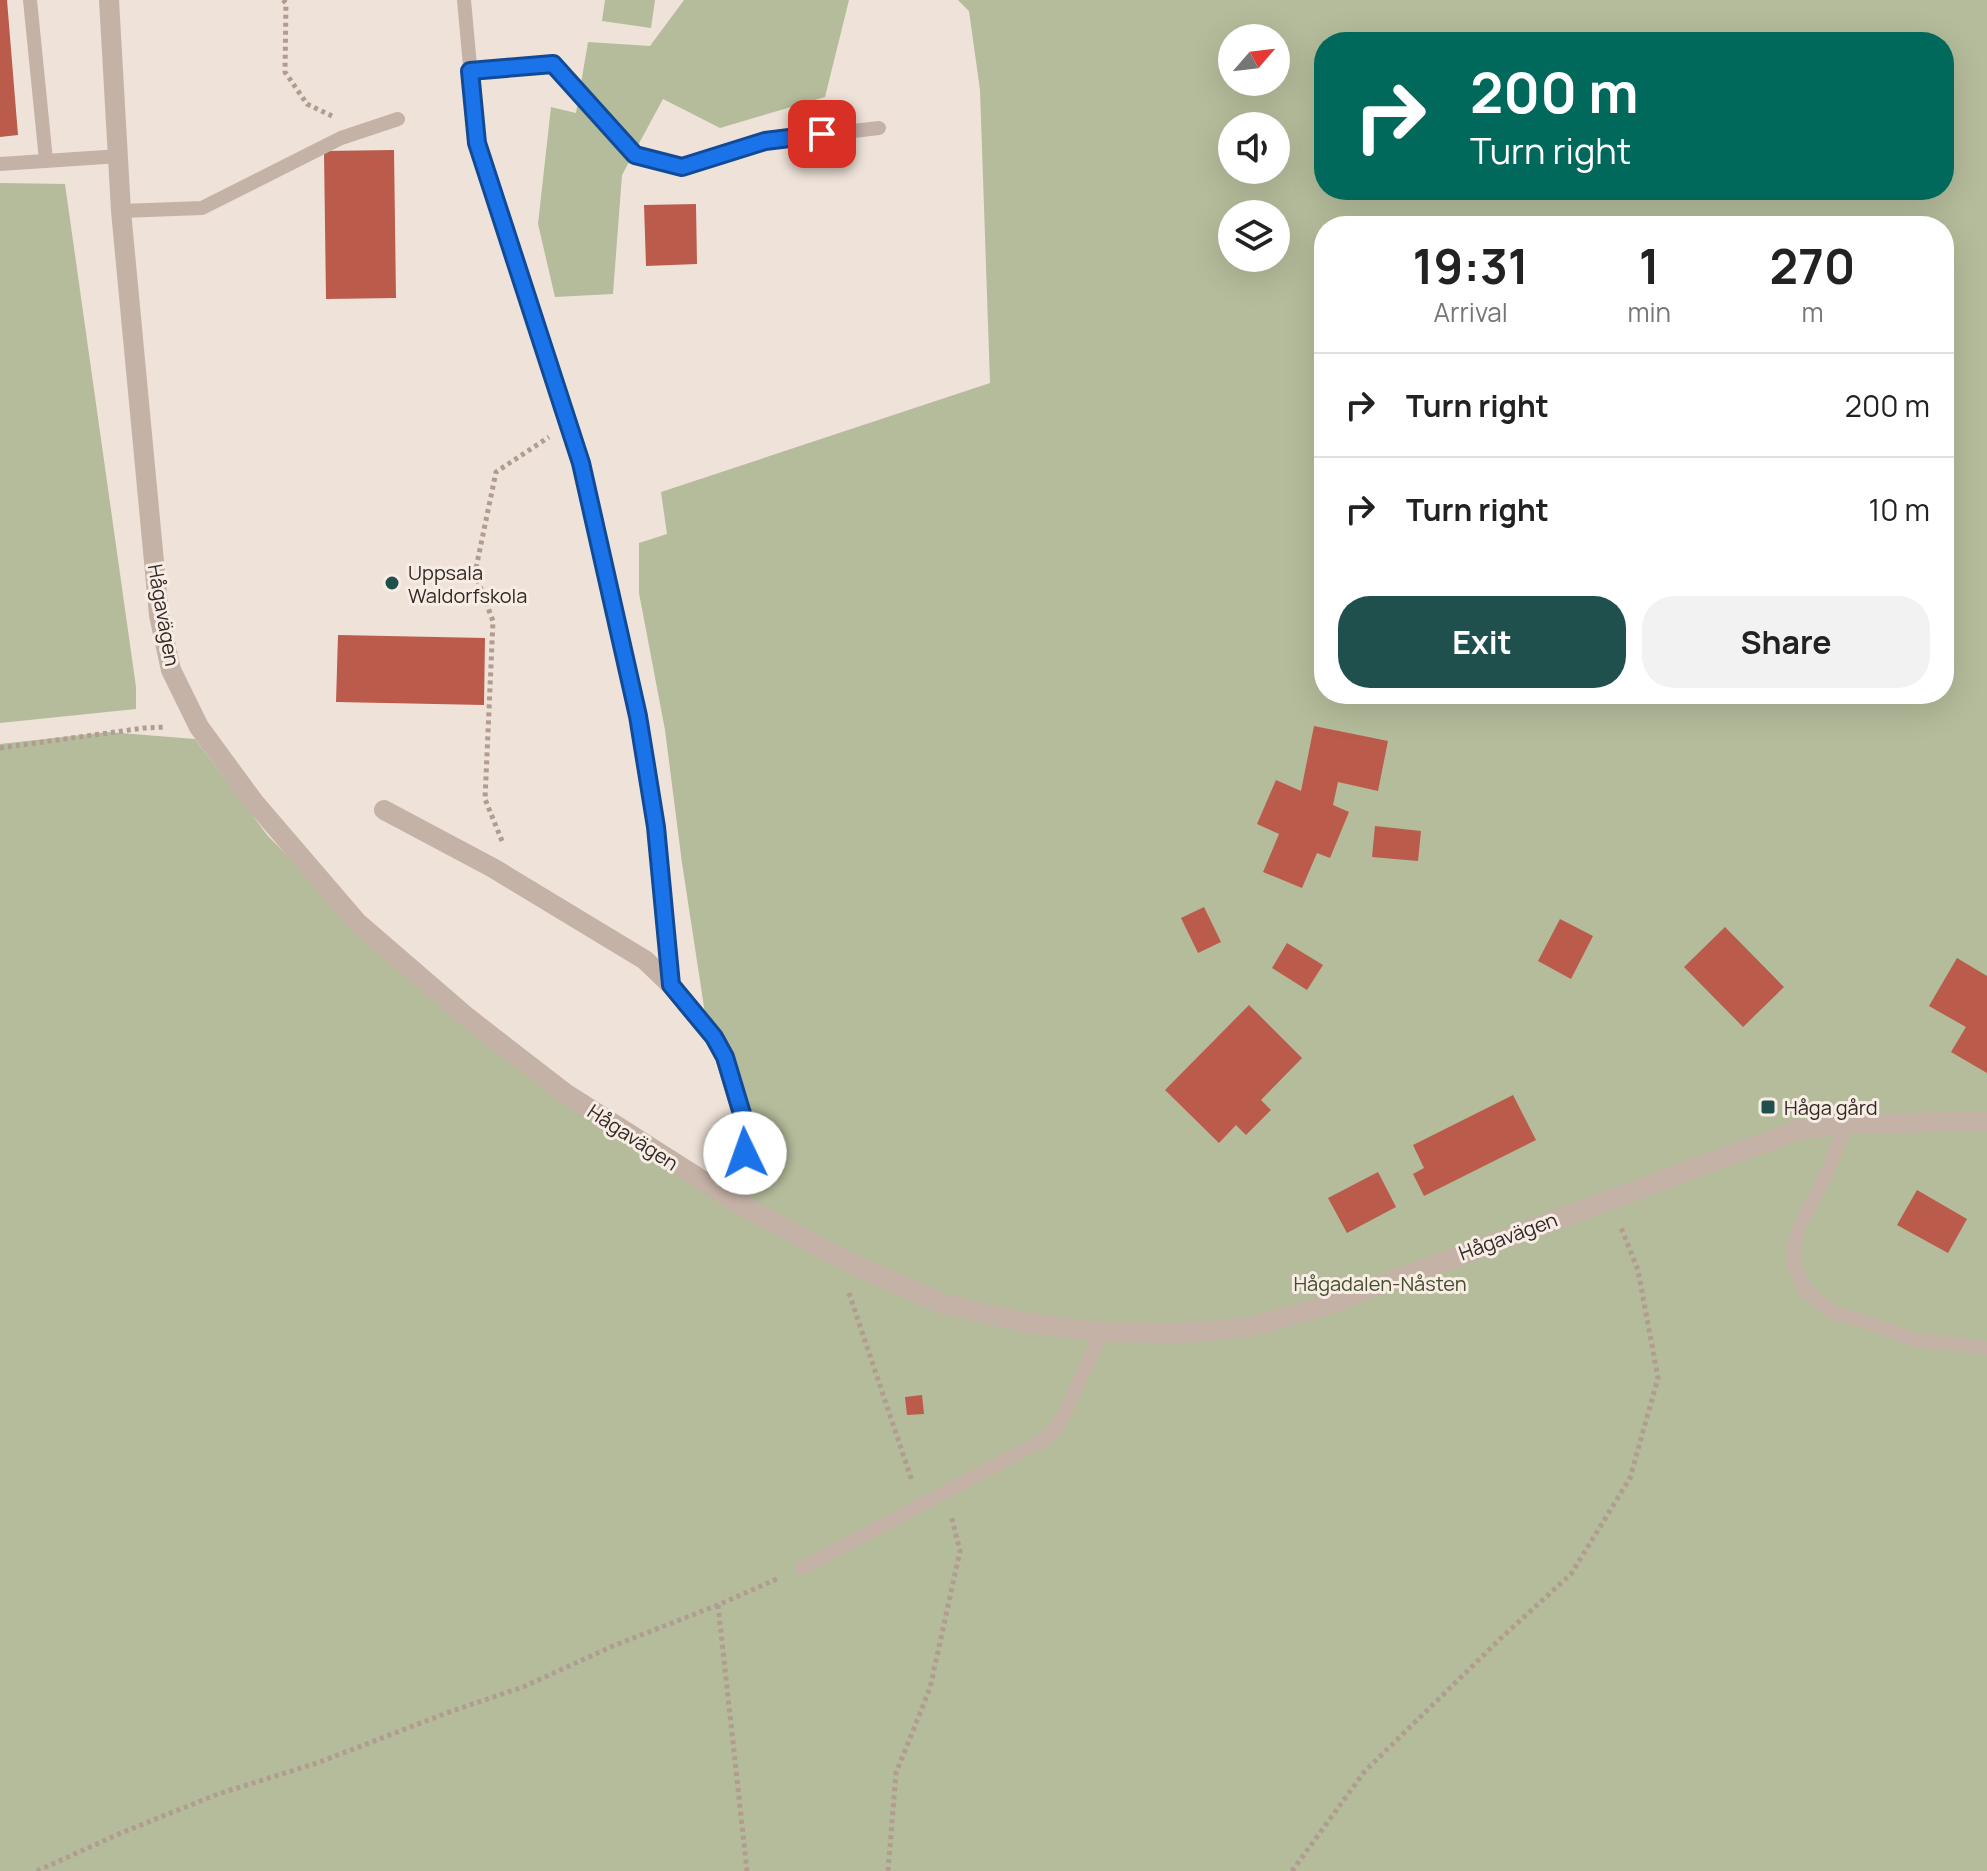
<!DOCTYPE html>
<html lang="en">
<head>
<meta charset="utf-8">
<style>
  :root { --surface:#fff; --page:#f2f2f2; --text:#222; --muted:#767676; --line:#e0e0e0; --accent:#20504e }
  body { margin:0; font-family:Manrope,sans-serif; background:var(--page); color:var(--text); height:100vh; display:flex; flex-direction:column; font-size:30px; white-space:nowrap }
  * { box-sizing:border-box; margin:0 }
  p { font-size:26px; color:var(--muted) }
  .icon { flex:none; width:44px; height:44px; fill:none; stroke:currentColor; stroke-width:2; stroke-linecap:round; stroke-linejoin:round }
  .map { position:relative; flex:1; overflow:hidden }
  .sheet { position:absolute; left:1314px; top:216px; width:640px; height:488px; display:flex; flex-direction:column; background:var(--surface); border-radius:32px; box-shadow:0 8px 32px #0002 }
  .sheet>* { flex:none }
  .banner { position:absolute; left:1314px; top:32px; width:640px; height:168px; border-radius:32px; box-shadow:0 8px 32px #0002; background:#00695c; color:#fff; overflow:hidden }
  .needle { width:52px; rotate:62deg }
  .controls { position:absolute; left:1218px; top:24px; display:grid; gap:16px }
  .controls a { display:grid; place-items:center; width:72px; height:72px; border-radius:50%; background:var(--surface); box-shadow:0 8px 32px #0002; font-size:40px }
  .pin { position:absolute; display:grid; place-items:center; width:68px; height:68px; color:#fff; margin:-34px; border-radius:16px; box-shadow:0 4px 12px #0006 }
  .me { position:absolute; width:88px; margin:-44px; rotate:357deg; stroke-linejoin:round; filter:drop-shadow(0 0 6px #0008) }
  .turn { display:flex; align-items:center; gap:28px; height:168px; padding:0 24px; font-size:36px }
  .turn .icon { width:104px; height:104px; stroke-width:2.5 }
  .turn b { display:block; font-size:56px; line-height:68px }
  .eta { display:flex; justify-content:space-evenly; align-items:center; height:136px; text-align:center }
  .eta b { font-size:48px; font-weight:700; line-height:56px }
  .cta { display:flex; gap:16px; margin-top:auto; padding:16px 24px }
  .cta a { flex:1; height:92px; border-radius:32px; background:var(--accent); color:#fff; font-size:32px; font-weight:700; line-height:92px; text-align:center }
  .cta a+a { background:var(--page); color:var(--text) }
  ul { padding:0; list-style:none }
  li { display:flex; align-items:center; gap:24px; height:104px; padding:0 24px; border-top:2px solid var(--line) }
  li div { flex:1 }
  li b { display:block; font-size:30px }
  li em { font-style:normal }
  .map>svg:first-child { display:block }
  .green { fill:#b4bc9b; fill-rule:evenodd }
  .building { fill:#bb5b4b }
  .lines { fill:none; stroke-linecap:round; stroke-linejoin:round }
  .path { stroke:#b19c91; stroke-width:5; stroke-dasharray:4 4; stroke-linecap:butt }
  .lane { stroke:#c5b2a7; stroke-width:14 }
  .street { stroke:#c5b2a7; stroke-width:20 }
  .route-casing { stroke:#114b97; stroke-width:20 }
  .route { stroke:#1a73e8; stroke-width:14 }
  .poi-dot { fill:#20504e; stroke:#f7ede5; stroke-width:3 }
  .labels { text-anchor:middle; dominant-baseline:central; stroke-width:6; stroke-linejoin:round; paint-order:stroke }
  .poi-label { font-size:20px; fill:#332927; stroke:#f7ede5; text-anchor:start }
  .street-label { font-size:20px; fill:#332927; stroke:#f7ede5 }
  .park-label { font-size:20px; fill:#464f2d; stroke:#f7ede5 }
</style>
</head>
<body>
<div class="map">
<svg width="1987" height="1871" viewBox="0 0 1987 1871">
  <rect width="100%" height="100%" fill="#efe3d9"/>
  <!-- green -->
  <path class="green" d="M605,0H655L651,28L602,21Z
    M684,0H849L825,97L720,128L663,99L622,175L613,294L555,297L538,224L551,107L576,113L588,42L650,46Z
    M958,0H1987V1871H0V744L108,732L195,739L268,836L418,986L741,1200L744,1157L708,1033L682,863L665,730L639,593V543L667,534L661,492L990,383L980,90L969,11ZM1232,38H1276V82H1232ZM1324,42H1944V190H1324ZM1232,126H1276V170H1232ZM1232,214H1276V258H1232ZM1324,226H1944V694H1324Z
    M0,183L65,184L136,687V709L0,723Z"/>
  <!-- building -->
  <path class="building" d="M0,0H7L18,135L0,137Z
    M394,150L396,298L326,299L324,151Z
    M696,204L697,264L646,266L644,205Z
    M338,635L485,638L484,705L336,702Z
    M1314,726L1388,741L1378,791L1338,782L1333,805L1349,812L1330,858L1317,853L1302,888L1263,872L1279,834L1257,824L1276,780L1301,791Z
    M1375,826L1421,831L1418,861L1372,857Z
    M1204,907L1221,942L1198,953L1181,918Z
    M1560,919L1593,936L1571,979L1538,961Z
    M1725,927L1784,987L1743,1027L1684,967Z
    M1287,943L1323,965L1307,990L1272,968Z
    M1957,958L1987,976V1073L1951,1052L1966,1027L1929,1006Z
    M1249,1005L1302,1058L1261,1100L1271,1110L1246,1135L1236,1125L1219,1143L1165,1090Z
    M1513,1095L1536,1140L1424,1196L1413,1174L1424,1168L1413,1145Z
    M1378,1172L1396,1207L1347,1233L1328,1198Z
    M1917,1190L1967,1219L1948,1253L1897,1225Z
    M922,1395L924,1414L907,1415L905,1397Z"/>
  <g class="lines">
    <!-- path -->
    <path class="path" d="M283,0L286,3L285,72L307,104L332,116
      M0,748L144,728L166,727
      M502,841L485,799L493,621L475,573L496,472L549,437
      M849,1293L912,1481
      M718,1605L747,1871
      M37,1871L121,1833L218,1794L317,1763L452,1711L523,1687L613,1646L718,1605L779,1578
      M888,1871L896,1773L930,1688L960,1551L951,1515
      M1292,1871L1365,1771L1500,1639L1571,1574L1630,1478L1658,1378L1638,1270L1620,1225"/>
    <!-- lane -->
    <path class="lane" d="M30,0L46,160
      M464,0L477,143L581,463L638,716L656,827L671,985
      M470,71L553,64L635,155L682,167L765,141L879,128
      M0,164L120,156
      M121,211L202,208L341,138L398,119
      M1847,1124L1824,1179L1798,1229L1792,1261L1806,1291L1833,1313L1868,1322L1915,1340L1987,1348
      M802,1568L1047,1438L1061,1421L1102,1332"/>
    <!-- street -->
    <path class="street" d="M109,0L121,211L159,615L171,670L199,727L254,802L357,922L467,1017L565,1093L741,1205L848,1262L943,1304L1028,1323L1102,1332L1181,1333L1251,1327L1324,1306L1798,1130L1847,1124L1987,1121
      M384,810L493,868L645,960L671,985L714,1037L725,1057L746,1127L741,1205"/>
  </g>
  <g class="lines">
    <!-- route casing -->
    <g class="route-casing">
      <path id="route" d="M745,1153L746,1127L725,1057L714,1037L671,985L656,827L638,716L581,463L477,143L470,71L553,64L635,155L682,167L765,141L822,134"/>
    </g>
    <!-- route -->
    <use href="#route" class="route"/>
  </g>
  <!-- markers -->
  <g class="poi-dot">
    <circle cx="392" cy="583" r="8"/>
    <rect x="1760" y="1099" width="16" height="16" rx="4"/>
  </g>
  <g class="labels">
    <!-- poi labels -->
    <g class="poi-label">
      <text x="408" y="572">Uppsala<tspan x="408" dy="23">Waldorfskola</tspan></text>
      <text x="1784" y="1107">Håga gård</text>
    </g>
    <!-- street labels -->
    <g class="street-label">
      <text transform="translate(164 615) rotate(80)">Hågavägen</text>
      <text transform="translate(633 1137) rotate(33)">Hågavägen</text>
      <text transform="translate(1508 1236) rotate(-20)">Hågavägen</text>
    </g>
    <!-- park labels -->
    <g class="park-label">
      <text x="1380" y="1283">Hågadalen-Nåsten</text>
    </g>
  </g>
</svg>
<div class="controls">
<a><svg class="needle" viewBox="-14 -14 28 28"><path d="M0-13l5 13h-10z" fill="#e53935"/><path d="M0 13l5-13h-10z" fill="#767676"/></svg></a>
<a><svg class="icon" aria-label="sound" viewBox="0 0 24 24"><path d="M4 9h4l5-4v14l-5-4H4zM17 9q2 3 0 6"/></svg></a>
<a><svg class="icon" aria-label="layers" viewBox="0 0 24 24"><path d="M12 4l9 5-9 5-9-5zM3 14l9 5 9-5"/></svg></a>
</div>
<div class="pin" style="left:822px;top:134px;background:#d93025"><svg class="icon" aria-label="arrive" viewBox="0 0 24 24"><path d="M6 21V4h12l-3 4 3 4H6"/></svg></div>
<svg class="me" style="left:745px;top:1153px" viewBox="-20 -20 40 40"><circle r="19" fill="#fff"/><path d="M0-13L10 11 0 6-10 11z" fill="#1a73e8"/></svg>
<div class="banner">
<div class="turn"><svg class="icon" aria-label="right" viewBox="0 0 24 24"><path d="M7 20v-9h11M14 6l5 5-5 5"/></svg><div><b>200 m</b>Turn right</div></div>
</div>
<section class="sheet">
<div class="eta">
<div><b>19:31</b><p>Arrival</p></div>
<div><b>1</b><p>min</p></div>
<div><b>270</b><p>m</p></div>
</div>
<ul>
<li><svg class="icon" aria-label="right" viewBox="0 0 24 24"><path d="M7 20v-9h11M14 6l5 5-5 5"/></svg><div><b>Turn right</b></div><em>200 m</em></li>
<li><svg class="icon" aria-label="right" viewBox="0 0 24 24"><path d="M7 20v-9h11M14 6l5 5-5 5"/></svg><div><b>Turn right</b></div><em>10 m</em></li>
</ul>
<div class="cta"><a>Exit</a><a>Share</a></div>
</section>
</div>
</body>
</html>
